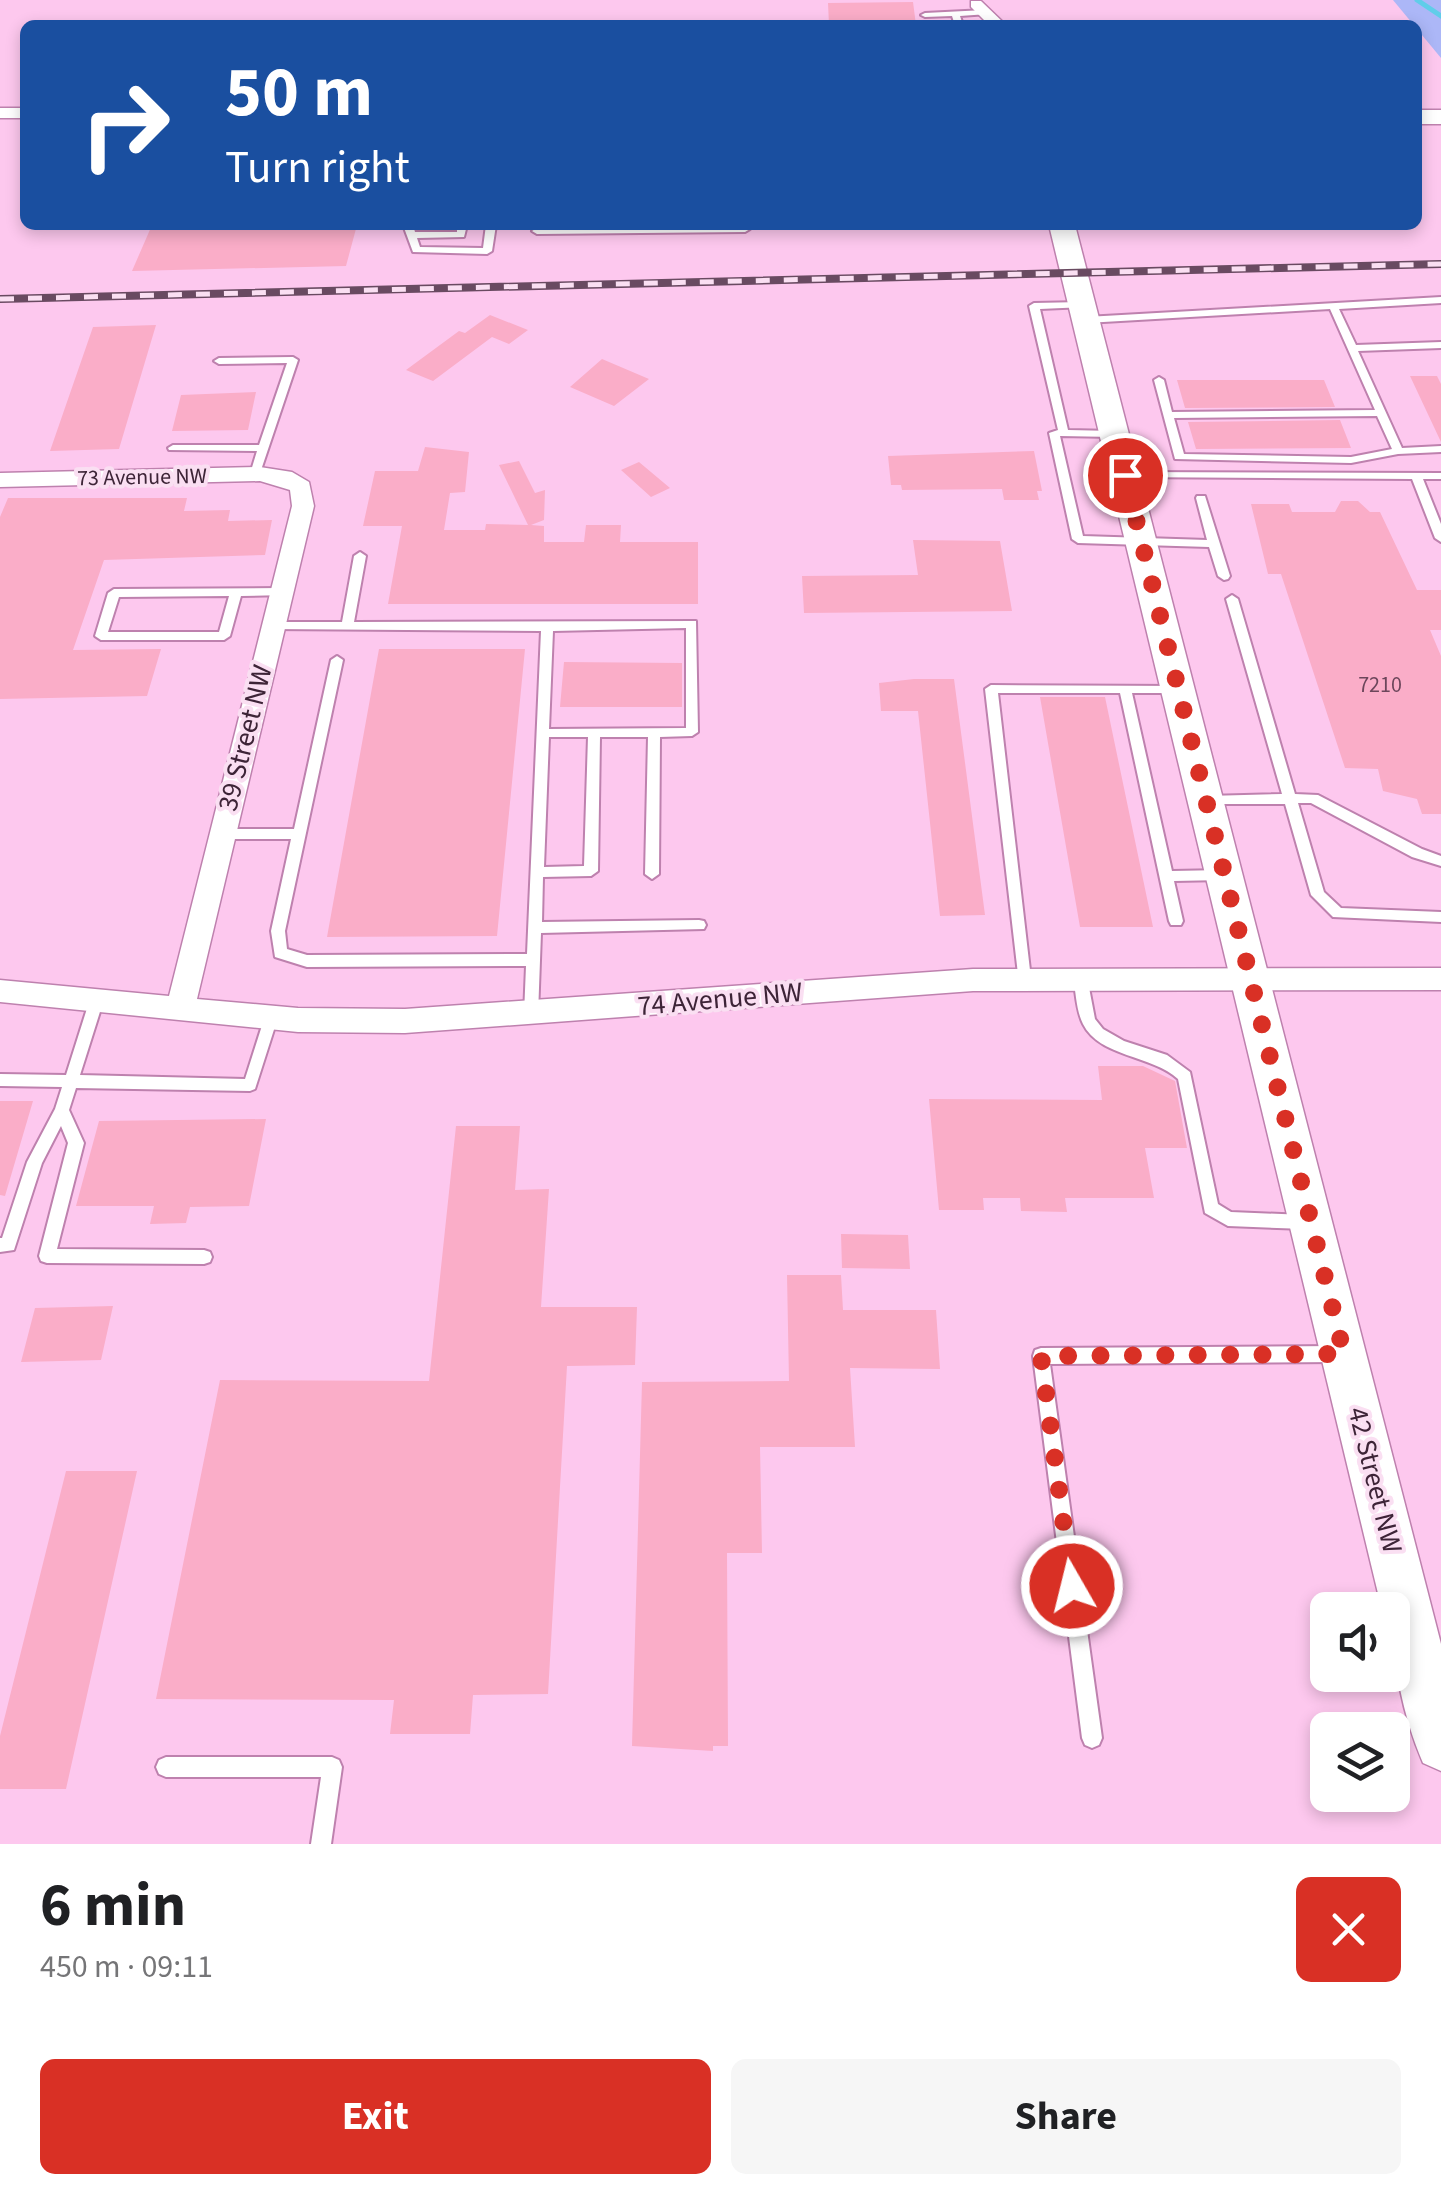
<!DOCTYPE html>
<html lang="en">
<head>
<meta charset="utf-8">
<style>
  :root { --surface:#fff; --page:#f6f6f6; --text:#202124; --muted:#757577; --accent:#d93025 }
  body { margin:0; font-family:"Source Sans 3",sans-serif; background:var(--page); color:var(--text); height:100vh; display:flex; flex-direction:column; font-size:38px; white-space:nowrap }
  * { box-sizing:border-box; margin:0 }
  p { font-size:32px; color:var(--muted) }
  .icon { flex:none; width:55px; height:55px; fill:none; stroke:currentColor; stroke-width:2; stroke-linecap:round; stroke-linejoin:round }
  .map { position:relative; height:1844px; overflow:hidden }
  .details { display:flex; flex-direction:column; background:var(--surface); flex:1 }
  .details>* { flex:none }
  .top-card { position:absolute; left:20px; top:20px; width:1402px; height:210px; border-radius:15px; box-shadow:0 5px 15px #0003; background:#1a4fa0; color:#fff; overflow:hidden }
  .tools { position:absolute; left:1310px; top:1592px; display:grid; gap:20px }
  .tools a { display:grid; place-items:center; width:100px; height:100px; border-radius:15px; background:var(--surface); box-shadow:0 5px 15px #0003; font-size:50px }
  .pin { position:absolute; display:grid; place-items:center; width:85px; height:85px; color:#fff; margin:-42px; border:5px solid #fff; border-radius:50%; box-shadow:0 2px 10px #0007 }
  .me { position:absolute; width:110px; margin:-55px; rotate:352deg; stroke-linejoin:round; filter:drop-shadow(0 0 8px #0008) }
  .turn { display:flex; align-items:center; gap:35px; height:210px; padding:0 40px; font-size:45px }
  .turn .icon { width:130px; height:130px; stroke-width:2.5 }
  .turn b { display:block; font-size:70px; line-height:85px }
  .round { display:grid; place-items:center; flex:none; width:105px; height:105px; border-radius:15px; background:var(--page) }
  .summary { display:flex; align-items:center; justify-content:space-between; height:170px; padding:0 40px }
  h1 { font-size:60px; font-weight:700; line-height:75px }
  .action { display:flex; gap:20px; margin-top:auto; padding:20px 40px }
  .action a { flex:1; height:115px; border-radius:15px; background:var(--accent); color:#fff; font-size:40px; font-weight:700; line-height:115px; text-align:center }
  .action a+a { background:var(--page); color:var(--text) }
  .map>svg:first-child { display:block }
  .green { fill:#acb7f7 }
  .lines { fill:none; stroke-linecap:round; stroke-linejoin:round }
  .stream { stroke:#60cde9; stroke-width:5 }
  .building { fill:#faadc8 }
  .lane-casing { stroke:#be81ae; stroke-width:4 }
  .street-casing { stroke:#be81ae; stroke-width:3 }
  .secondary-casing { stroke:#be81ae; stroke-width:3 }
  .lane { fill:#fff; fill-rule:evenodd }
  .street { fill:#fff; fill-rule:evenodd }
  .secondary { fill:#fff; fill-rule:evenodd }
  .rail-casing { stroke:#694a61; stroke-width:8 }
  .rail { stroke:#fadff2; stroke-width:5; stroke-dasharray:14; stroke-linecap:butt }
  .route { stroke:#d93025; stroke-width:18; stroke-dasharray:0 32.4 }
  .labels { text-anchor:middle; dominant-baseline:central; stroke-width:8; stroke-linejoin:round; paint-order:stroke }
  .far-street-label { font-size:22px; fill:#3d2437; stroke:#fadff2 }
  .number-label { font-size:22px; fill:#6c465b }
  .street-label { font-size:28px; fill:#3d2437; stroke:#fadff2 }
</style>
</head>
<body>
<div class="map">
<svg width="1441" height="1844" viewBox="0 0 1441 1844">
  <rect width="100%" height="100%" fill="#fdc8ee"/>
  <!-- green -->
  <path class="green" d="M1393,0H1441V58Z"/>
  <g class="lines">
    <!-- stream -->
    <path class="stream" d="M1417,0L1441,16"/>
  </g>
  <!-- building -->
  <path class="building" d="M913,2L916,25H829L828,3Z
    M152,225H357L346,266L132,271Z
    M490,315L528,330L509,344L492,337L433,381L406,370L459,331L465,333Z
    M156,325L119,449L50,451L93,327Z
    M602,359L649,379L614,406L570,387Z
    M1410,376H1437L1441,384V442Z
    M1177,380H1324L1335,407L1185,408Z
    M256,392L248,430L172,431L181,395Z
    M1340,420L1351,448L1196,449L1188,422Z
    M425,447L469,452L465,492L450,493L444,530H485L486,524L528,525L499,465L519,461L535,493L545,490L544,520L531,525L544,526V542H584L586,525H621L620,542H698V604H388L402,526H363L375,471H418Z
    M1034,451L1042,491H1037L1039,500H1004L1002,489L902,490L901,485H891L888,456Z
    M639,462L670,488L651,497L621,470Z
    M8,498H187L184,511L230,510L228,521L272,520L265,555L104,560L73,650L161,649L147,696L0,699V517Z
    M1341,501H1358L1370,512H1380L1417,590H1441V630H1430L1441,656V814H1422L1417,799L1383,791L1378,769L1345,768L1281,574H1268L1251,504H1289L1292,512H1335Z
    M913,540L1000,541L1012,611L804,613L802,576L918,575Z
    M379,649H525L497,936L327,937Z
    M564,662L682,663V707H560Z
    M914,679H954L985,915L940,916L918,711H881L879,683Z
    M1040,697H1105L1153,927H1080Z
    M1098,1066H1143L1175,1081L1187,1148H1145L1154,1198H1065L1067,1212L1021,1211L1020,1198H983L984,1210H939L929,1099L1102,1100Z
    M0,1101H33L5,1196L0,1195Z
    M266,1119L249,1206L190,1207L186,1223L150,1224L154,1206H76L99,1121Z
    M456,1126H520L515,1190L549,1189L541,1307H637L635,1365L567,1366L548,1694L473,1695L470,1734H390L394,1700L156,1699L220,1380L429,1381Z
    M841,1234L908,1235L910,1269L842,1268Z
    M787,1275H841L843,1310H936L940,1369L850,1368L855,1447H760L762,1553H727L728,1746H713V1751L632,1746L642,1382L789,1381Z
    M113,1306L101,1360L21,1362L35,1308Z
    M66,1471H137L66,1789H0V1736Z"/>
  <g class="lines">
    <!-- lane casing -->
    <g class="lane-casing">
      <path id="lane" d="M985,10L989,12L988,14L960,16L963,25H955L952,16L925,17L921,15L925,13Z
        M403,225H413L415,232H457V225H467L464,237L417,238L420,247L483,248L486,225H496L492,251L487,254L413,252Z
        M740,225H750V229L745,232L537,234L532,231L537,228Z
        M1441,297V303L1339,309L1356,345L1441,342V348L1358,351L1402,448L1441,446V452L1398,454L1351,463L1175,459L1154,380L1159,377L1164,380L1172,412L1375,410L1330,309L1086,323L1081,320L1086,317ZM1377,416L1392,449L1351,457L1184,454L1174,418Z
        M1082,302L1085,303V307L1040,309L1068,430L1114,431L1119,434L1114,437L1060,436L1083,536L1207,540L1196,498L1197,496H1205L1230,576L1228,579L1224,580L1218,576L1209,547L1078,543L1072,539L1049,433L1058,430L1029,306L1034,303Z
        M293,357L298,360L259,476L255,477L250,474L257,451L169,450L168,448L173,445H259L287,363L219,364L214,361L219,358Z
        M1125,472L1441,473V479H1423L1441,524V542L1435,538L1412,479L1121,477V473Z
        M360,552L366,556L354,622L696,621L698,732L692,736L660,737L659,874L652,879L645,874L648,737H600L598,871L591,876L543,877L542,922L699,920L704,921L706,925L704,929L541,933L538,1015L536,1019H526L524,1015L526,966L307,967L275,957L271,931L291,839H222L215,834L222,829H294L331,660L337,656L343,660L285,931L287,949L307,955L527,954L541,631L269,629L267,626L273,622H342L354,556ZM686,628V728L549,729L553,631ZM549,737H588L584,866L544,867Z
        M282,588L288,592L286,595L241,596L230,636L224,640H101L95,636L108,593L114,589ZM229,596L219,632H108L119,597Z
        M1232,595L1238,599L1295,794L1318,795L1422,849L1441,856V866L1412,857L1311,803H1298L1324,892L1341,908L1441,912V922L1333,917L1311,895L1285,804H1202L1201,801L1202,798L1207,796L1282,794L1226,599Z
        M991,685L1181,686L1183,689L1181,692L1177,693H1132L1172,871L1223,870L1230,875L1223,880L1174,881L1183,921L1181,925H1171L1169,921L1120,693H998L1031,979L1029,983H1019L985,689Z
        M1080,971L1085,973L1087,977L1095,1019L1103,1029L1124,1041L1167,1055L1190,1072L1218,1204L1231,1212L1305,1215L1311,1217L1313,1222L1311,1227L1305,1229L1228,1226L1205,1213L1178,1079C1152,1055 1099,1057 1083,1024C1076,1010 1076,992 1073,977L1075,973Z
        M97,993L102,995L104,999L80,1075L245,1079L266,1013H276L278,1017L255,1089L250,1091L76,1088L69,1110L84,1143L57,1249L204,1250L210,1252L212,1257L210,1262L204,1264L47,1263L41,1261L39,1256L68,1143L61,1126L42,1163L14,1250L0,1252V1238H2L27,1162L55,1109L62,1087L0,1086V1074L66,1075L90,999L92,995Z
        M1338,1346L1344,1348L1346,1354L1344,1360L1338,1362L1050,1364L1102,1738L1099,1745L1092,1748L1085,1745L1082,1738L1033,1356L1035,1350L1041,1348Z
        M166,1757H332L339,1760L342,1767L331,1844H311L321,1777H166L159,1774L156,1767L159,1760Z"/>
    </g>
    <!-- street casing -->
    <g class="street-casing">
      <path id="street" d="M971,1H981L1006,25H989L971,7Z
        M0,108H25V118H0Z
        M260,467L292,472L309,482L314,506L197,999L298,1008L405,1009L973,969L1441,968V990L973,991L405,1033L298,1032L0,1002V980L169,996L292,506L290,490L260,481L0,487V473Z"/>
    </g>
    <!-- secondary casing -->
    <g class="secondary-casing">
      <path id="secondary" d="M1418,110H1441V124H1418Z
        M1049,225H1075L1441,1644V1771L1423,1763C1403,1716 1392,1662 1392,1610H1382Z"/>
    </g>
    <!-- lane -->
    <use href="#lane" class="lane"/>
    <!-- street -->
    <use href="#street" class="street"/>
    <!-- secondary -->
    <use href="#secondary" class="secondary"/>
    <!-- rail casing -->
    <g class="rail-casing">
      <path id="rail" d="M0,299L1441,264"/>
    </g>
    <!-- rail -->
    <use href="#rail" class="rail"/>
  </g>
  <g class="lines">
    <!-- route -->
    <path class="route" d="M1072,1586L1041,1356L1344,1354L1125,475"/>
  </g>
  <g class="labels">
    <!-- far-street labels -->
    <g class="far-street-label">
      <text transform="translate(142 477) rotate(-1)">73 Avenue NW</text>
    </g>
    <!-- number labels -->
    <g class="number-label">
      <text x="1380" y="685">7210</text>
    </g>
    <!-- street labels -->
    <g class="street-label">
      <text transform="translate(245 738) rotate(-76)">39 Street NW</text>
      <text transform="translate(720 999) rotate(-5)">74 Avenue NW</text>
      <text transform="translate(1375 1480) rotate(76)">42 Street NW</text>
    </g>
  </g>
</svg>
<div class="tools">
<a><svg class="icon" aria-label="sound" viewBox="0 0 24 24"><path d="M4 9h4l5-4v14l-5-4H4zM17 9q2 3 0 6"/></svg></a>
<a><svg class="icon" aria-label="layers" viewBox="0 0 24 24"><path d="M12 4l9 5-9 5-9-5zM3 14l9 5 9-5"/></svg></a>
</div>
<div class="pin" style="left:1125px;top:475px;background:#d93025"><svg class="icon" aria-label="arrive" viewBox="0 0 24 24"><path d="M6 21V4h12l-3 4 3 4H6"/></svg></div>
<svg class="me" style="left:1072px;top:1586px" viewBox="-20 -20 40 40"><circle r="17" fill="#d93025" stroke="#fff" stroke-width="3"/><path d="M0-11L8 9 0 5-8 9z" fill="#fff"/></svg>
<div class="top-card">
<div class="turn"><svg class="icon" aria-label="right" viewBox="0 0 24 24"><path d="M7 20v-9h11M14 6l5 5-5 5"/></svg><div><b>50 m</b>Turn right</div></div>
</div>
</div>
<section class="details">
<div class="summary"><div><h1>6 min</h1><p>450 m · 09:11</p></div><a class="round" style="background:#d93025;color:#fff"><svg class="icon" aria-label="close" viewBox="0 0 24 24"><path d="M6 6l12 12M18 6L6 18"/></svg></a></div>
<div class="action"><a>Exit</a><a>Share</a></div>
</section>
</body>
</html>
